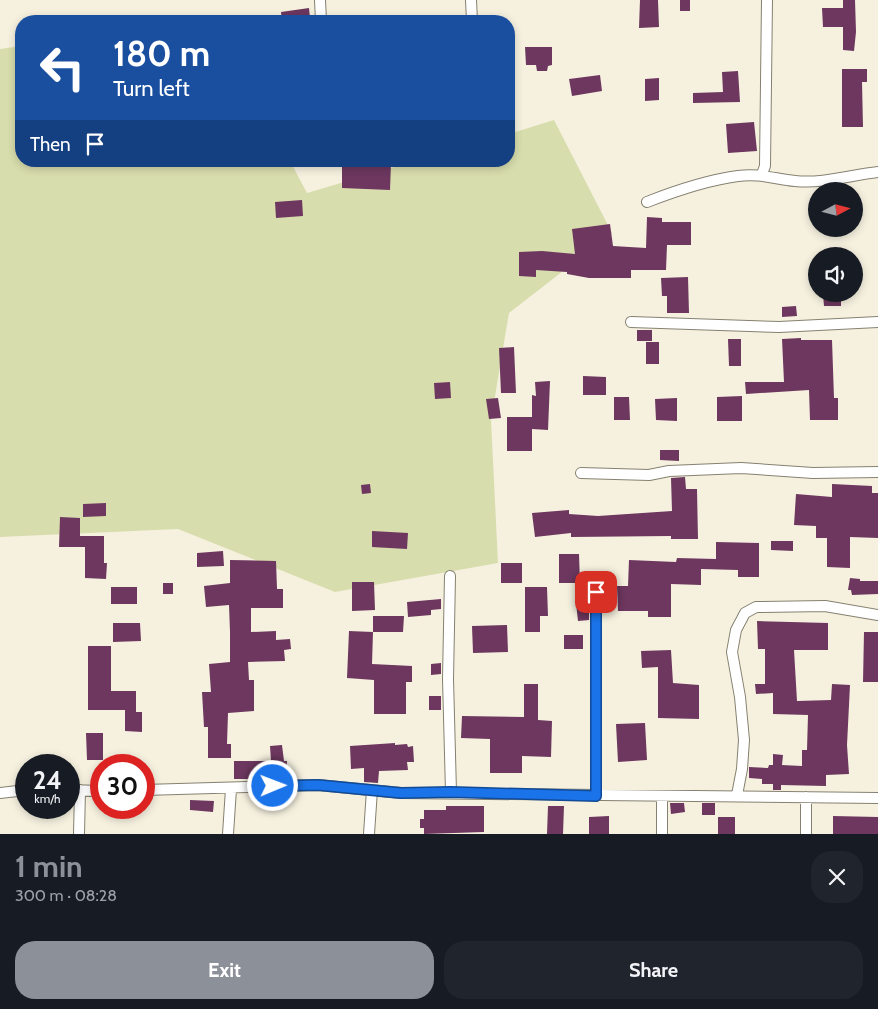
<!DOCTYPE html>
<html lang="en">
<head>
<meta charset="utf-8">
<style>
  :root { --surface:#171b24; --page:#20242c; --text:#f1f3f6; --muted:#9ea1a6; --accent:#8c9099 }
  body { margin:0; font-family:Cabin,sans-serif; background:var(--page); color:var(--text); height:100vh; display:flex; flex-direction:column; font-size:19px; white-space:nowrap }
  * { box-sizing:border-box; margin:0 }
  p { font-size:16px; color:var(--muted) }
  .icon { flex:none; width:28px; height:28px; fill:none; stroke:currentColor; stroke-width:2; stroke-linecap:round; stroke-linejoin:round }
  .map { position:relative; height:834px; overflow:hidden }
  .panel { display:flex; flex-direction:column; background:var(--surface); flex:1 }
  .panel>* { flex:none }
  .banner { position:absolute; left:15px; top:15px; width:500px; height:152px; border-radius:20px; box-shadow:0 2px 8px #0003; background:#1a4fa0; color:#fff; overflow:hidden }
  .needle { width:32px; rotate:83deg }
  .controls { position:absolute; left:808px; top:182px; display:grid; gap:10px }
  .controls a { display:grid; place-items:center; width:55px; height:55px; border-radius:50%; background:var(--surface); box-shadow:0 2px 8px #0003; font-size:25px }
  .speed { position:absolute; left:15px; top:754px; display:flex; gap:10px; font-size:25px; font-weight:700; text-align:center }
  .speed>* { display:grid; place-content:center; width:65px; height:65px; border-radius:50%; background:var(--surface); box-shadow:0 2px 8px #0003; line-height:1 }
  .speed small { font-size:12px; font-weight:400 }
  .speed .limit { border:8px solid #d22; background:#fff; color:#111 }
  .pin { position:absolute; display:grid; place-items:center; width:42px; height:42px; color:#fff; margin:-21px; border-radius:10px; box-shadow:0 2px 8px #0006 }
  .me { position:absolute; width:55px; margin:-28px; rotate:89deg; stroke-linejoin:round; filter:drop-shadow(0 0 4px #0008) }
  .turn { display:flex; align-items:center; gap:18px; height:105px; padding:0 15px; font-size:22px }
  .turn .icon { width:65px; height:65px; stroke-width:2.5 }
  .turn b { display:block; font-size:35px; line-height:42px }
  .then { display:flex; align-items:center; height:48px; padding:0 15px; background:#0003; gap:10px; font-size:19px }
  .round { display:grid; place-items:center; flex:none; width:52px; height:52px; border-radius:20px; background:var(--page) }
  .summary { display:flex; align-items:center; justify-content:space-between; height:85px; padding:0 15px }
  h1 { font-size:30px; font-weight:700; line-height:38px; color:var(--accent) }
  .cta { display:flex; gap:10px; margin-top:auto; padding:10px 15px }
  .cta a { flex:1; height:58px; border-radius:20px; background:var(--accent); color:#fff; font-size:20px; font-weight:700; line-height:58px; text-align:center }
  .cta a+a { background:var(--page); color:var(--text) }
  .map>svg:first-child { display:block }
  .green { fill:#d8ddad }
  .building { fill:#6d375f }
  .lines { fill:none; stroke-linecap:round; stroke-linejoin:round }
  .street-casing { stroke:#858171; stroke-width:12 }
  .street { stroke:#fff; stroke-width:10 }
  .route-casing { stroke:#114b97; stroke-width:12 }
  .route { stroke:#1a73e8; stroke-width:9 }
</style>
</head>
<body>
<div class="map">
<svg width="878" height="834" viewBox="0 0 878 834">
  <rect width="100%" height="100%" fill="#f6f1df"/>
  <!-- green -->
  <path class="green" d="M21,46V161H290L307,193L415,161H509V134L554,120L612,233L509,313L491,420L498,563L335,592L178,529L0,537V49Z"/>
  <!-- building -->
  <path class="building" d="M640,0H658L659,27L639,28Z
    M680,0H690V11H680Z
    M843,0H855L856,32L854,51L843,50V27H823L822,8H843Z
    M309,8L310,18L282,21L281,12Z
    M525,47H552V65L548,66L547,71H537L536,65H526Z
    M842,69H867V82H862L863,127H842Z
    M738,71L740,102L693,103V93L723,92L722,72Z
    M600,75L602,91L572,96L569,79Z
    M659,78V100L645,101V79Z
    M754,122L757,151L728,153L726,124Z
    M370,163H391L390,190L342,188V165L370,166Z
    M302,200L303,216L276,218L275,202Z
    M647,217L662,218V222H691V245H667L666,270H631V278H589L567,274V272L536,270V277L519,276V252L542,251L575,254L572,229L610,224L613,246L646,248Z
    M688,277L689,313H667V296H662L661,278Z
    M823,294H841V306H824Z
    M796,306L797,316L782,317V307Z
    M637,330H652V341H637Z
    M801,338V340H832L834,398H838V420H810L809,390L746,394L745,382H784L782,339Z
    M728,339H741V366H729Z
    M646,342H659V364H646Z
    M514,347L516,393H501L499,348Z
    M583,376L606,377V395H583Z
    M550,381L548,430L532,429V451H507V417H532V395L536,396L535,382Z
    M450,382L451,398L435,399L434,383Z
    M742,396V421H717V397Z
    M614,397H629L630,420H614Z
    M498,398L501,418L489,419L486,399Z
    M677,398V421L656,420L655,399Z
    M660,450H679V461L660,460Z
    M685,477L686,489H697L698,539H671V536L571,537V533L535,537L532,513L569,510V514L598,516L672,511L671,478Z
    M370,484L371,493L362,494L361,485Z
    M832,484L872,486V493H878V538L850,537V568L827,567V538H816V526L794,525L796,494L832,497Z
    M106,503V516L83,517V504Z
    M60,517L80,518V536H104V563H107L106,579L85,578V547H59Z
    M372,531L408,533L407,549L372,547Z
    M771,541H793V551L771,550Z
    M716,542L759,543V577H738V570L701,569V585L671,584V617H648V611H618L617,586H628L629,560L676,562L677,558L716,559Z
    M223,551L224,566L197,567V553Z
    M559,554H579L580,583H559Z
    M230,560L276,561L277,589H283V608H251V632L276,631V640L290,639L291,649L284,650L285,661L248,662L249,680H254V711L228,713L227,744H231V758H208V727H204L202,692H211L209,664L230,662V632L229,605L206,607L204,586L230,583Z
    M501,563H522V583H501Z
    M850,578L860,579V581H878V594L852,595L851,590H848Z
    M352,582H374L375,610L352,611Z
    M163,583H173V594H163Z
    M111,587H137V604H111Z
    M525,587H547L548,616H540V632H525Z
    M441,599V609L431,610V615L408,617L407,602Z
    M589,602V620L578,621L576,603Z
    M373,616H404L403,632H373Z
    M757,621L828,623V650H794L797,701L831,700L832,684L850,685L847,745L849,774L826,775V786L781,785V790H773V784H762V779L749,778V767L768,768L769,765H773V754L783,755L782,765L802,766V750H807L808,715L773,714V693L756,694L755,684H765V649H758Z
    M113,623H140L141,641L113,642Z
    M507,625L508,652L473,653L472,626Z
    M349,631L373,632L372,664L412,666V682H406V714H374V680L347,678Z
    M864,632H878V682H863Z
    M564,635H583V649H564Z
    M88,646H111V691H136V712H142V732L125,731V710H88Z
    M671,650L673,683L699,685V719L658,718V667L642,668L641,651Z
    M441,663V674L431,675V664Z
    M524,684H538V720L552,721L551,757L522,756V773H490V739L461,738L462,716L524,717Z
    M429,696H441V710H429Z
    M645,723L647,760L618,762L616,724Z
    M86,733H103V760H87Z
    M395,743V745L407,744L408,747L413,746L414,762H407L408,770L379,771L378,783L364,782V768L351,769L350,746Z
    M282,745L284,761H287L286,779H234V761H271L270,746Z
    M190,800L214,801L213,812L190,810Z
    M670,803H684L685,812L671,814Z
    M702,803H715V815H702Z
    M446,806H484V832L424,834V828H420V819H424V810H446Z
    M548,806H564L563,834H547Z
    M609,816V834H589V817Z
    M833,816L878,817V834H833Z
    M718,817H735V834H718Z"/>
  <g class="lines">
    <!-- street casing -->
    <g class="street-casing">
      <path id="street" d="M320,0L321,21
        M471,0L472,21
        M762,174L765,166L767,0
        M647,202C675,191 708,180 738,176C759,173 775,179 795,181C822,184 851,175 878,172
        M631,322L779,327L878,322
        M581,473L649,475L669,471L741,468L813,473L878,472
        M450,576L448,679L451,792
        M69,790L101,791
        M144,790L318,785L401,793L878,798
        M0,793L26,790
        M737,795L742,769L744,740L740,697L732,652L736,630L745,613L756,607L825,606L878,615
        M596,796V591
        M79,834L80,790
        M228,834L231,789
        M369,834L372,790
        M662,834V797
        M806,834V797"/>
    </g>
    <!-- street -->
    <use href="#street" class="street"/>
  </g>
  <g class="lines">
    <!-- route casing -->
    <g class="route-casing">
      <path id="route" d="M273,786L318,785L401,793L451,792L596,796V592"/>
    </g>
    <!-- route -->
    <use href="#route" class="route"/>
  </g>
</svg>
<div class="controls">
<a><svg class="needle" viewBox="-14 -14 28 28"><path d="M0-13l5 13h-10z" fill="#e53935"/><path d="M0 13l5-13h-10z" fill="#9ea1a6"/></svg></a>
<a><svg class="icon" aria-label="sound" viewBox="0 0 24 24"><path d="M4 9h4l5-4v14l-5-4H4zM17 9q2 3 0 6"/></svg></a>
</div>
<div class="speed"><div>24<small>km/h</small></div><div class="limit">30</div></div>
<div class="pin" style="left:596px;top:592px;background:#d93025"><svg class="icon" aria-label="arrive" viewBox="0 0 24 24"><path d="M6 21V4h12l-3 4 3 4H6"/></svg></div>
<svg class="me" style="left:273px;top:786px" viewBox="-20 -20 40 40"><circle r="17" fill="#1a73e8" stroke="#fff" stroke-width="3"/><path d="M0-11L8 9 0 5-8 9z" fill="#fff"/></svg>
<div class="banner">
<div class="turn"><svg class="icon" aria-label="left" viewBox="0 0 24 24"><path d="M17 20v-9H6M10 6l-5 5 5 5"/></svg><div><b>180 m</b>Turn left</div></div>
<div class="then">Then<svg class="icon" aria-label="arrive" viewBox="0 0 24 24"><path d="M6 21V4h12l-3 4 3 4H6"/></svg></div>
</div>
</div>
<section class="panel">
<div class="summary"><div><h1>1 min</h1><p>300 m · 08:28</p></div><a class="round"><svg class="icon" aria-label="close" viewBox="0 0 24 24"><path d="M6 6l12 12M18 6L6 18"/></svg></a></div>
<div class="cta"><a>Exit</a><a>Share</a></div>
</section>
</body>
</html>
